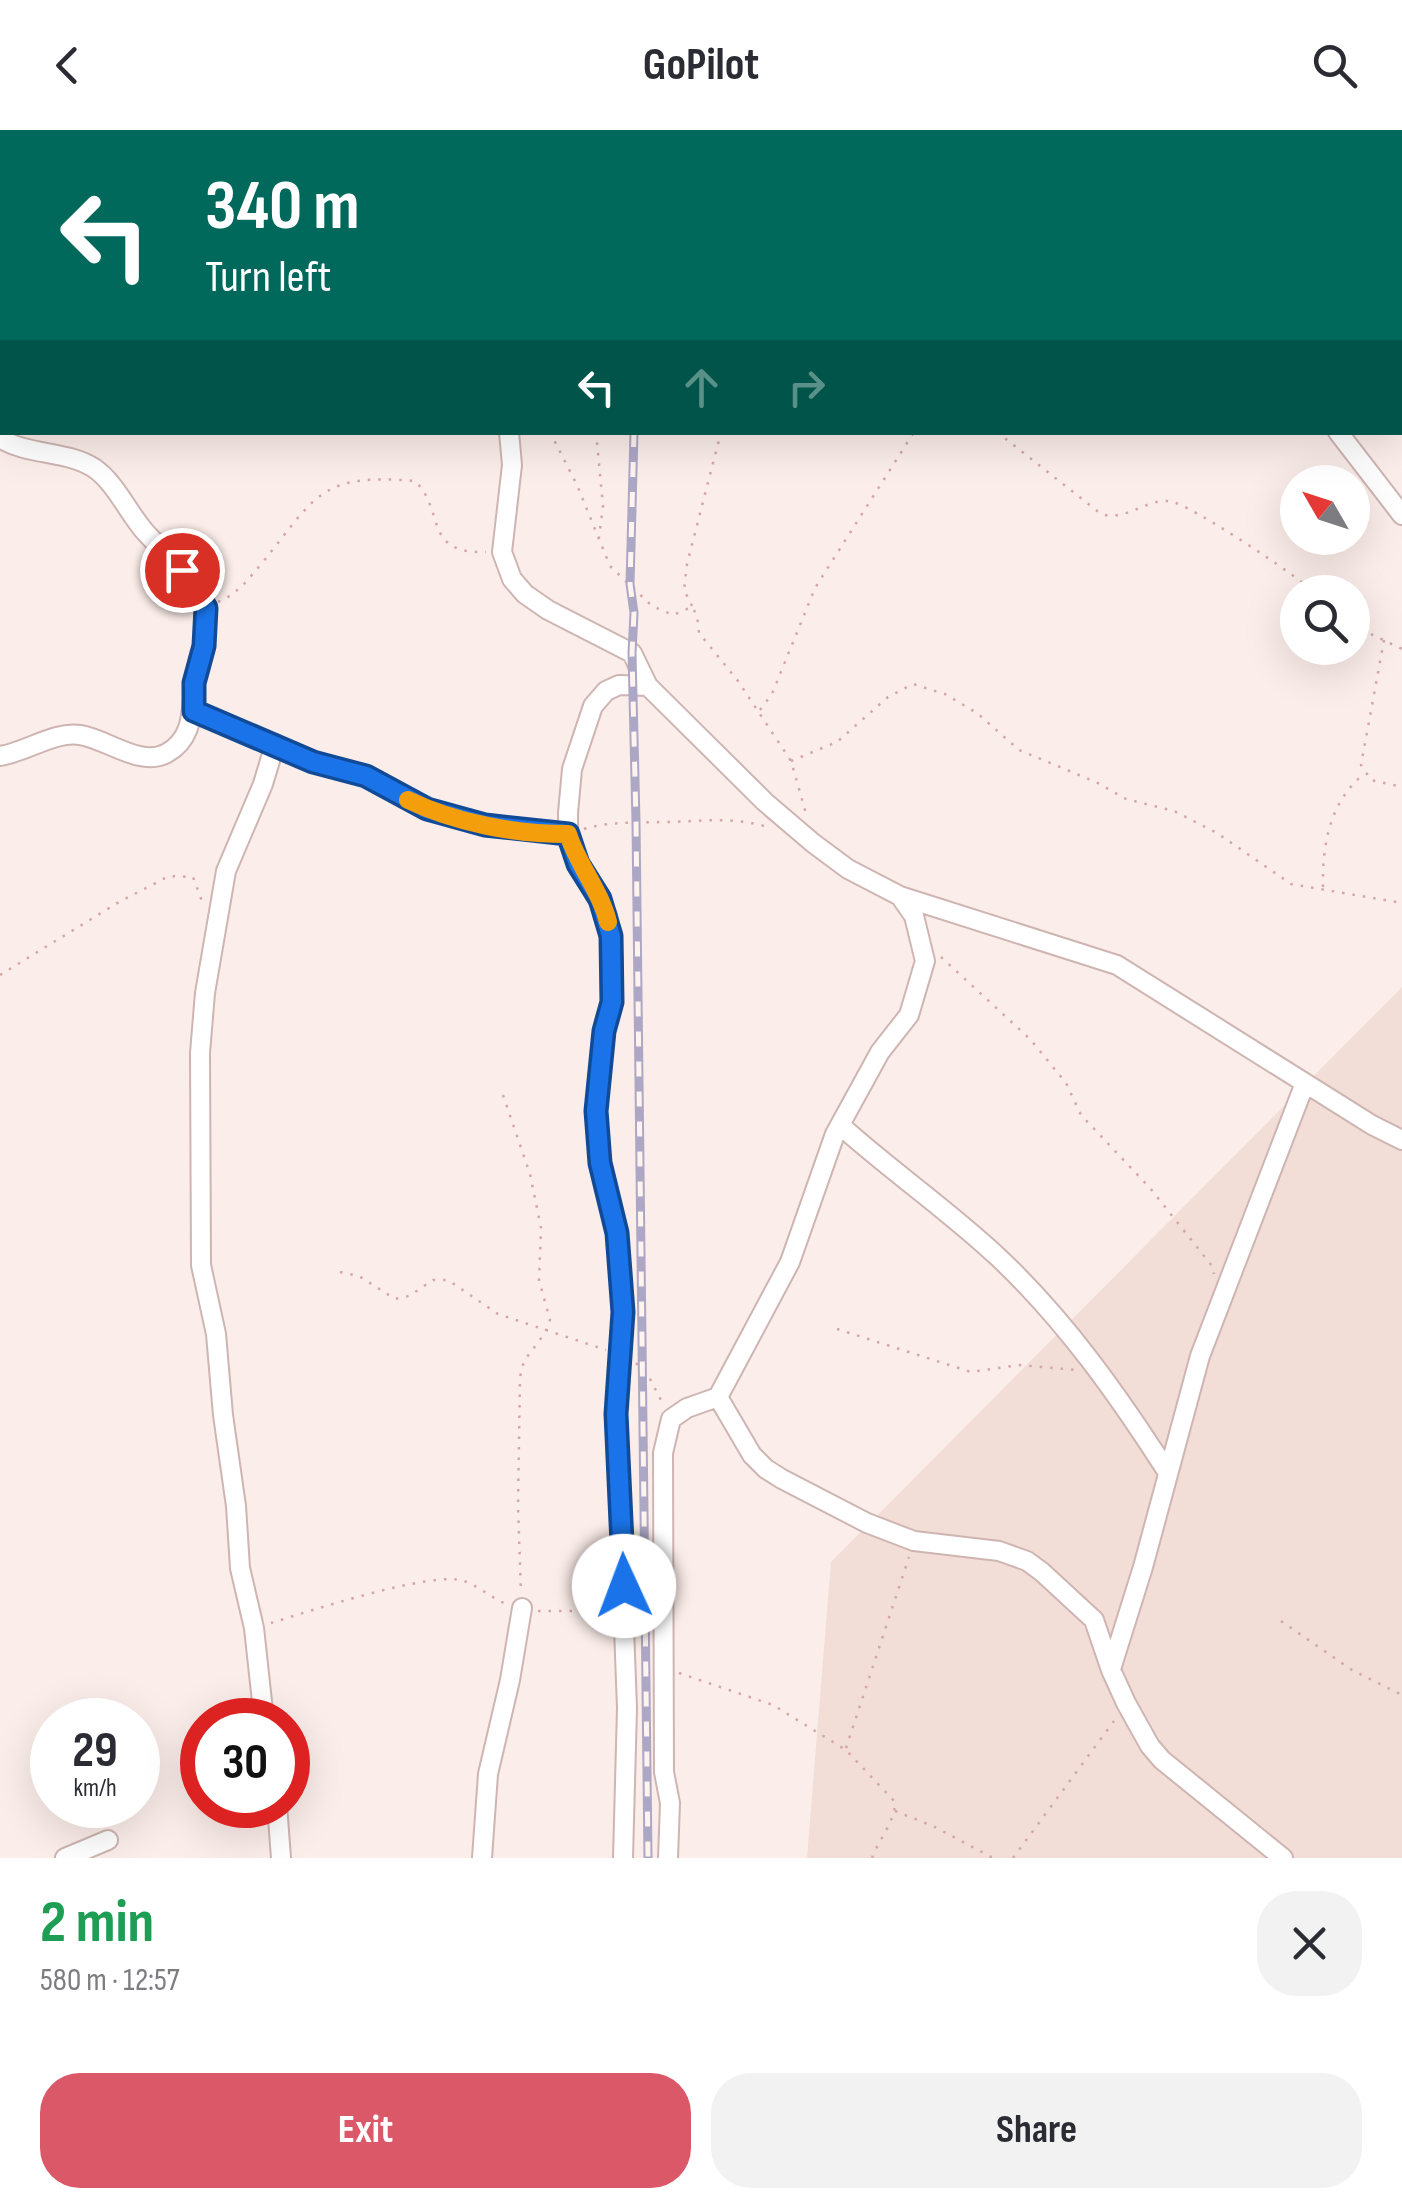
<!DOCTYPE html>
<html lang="en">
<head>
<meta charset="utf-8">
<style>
  :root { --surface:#fff; --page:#f2f2f3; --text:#2b2b33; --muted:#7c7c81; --accent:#db5869 }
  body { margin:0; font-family:"Sofia Sans Condensed",sans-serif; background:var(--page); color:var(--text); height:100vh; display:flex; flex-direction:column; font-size:38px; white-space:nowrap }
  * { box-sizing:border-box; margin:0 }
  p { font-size:32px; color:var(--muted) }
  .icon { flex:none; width:55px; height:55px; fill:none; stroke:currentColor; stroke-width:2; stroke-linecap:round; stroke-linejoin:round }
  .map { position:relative; height:1728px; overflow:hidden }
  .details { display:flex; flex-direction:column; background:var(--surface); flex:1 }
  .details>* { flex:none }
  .hud { position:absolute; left:0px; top:0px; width:1402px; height:305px; box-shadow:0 10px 40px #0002; background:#00695c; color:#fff; overflow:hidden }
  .needle { width:65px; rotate:309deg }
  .fabs { position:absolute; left:1280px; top:335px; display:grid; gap:20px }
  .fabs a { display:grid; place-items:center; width:90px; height:90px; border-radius:50%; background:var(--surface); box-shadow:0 10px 40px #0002; font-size:50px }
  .speed { position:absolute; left:30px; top:1568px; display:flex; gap:20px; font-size:50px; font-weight:700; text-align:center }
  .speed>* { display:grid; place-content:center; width:130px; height:130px; border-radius:50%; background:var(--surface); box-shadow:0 10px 40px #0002; line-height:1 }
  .speed small { font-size:25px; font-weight:400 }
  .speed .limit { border:15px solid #d22; background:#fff; color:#111 }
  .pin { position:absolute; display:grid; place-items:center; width:85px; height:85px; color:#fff; margin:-42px; border:5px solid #fff; border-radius:50%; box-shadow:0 2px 10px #0007 }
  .me { position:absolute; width:110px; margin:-55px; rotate:358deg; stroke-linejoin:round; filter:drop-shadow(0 0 8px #0008) }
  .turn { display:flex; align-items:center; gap:35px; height:210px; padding:0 40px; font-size:45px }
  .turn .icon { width:130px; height:130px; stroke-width:2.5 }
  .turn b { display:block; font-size:70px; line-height:85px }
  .lanes { display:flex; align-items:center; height:95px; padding:0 40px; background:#0003; justify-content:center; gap:50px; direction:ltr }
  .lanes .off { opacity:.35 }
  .round { display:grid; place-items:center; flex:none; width:105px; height:105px; border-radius:40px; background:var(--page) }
  .head { display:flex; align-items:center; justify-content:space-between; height:170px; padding:0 40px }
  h1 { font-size:60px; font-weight:700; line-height:75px; color:#1e9e55 }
  .primary-button { display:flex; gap:20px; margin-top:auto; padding:20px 40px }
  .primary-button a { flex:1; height:115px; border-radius:40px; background:var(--accent); color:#fff; font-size:40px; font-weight:700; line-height:115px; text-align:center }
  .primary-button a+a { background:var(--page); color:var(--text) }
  header { display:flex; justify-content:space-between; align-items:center; height:130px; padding:0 40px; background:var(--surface); font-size:45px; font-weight:700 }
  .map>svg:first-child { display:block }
  .residential { fill:#f2ddd7 }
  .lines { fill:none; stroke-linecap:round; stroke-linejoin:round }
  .minor-casing { stroke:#ceb5b2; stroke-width:22 }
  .path { stroke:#d3a7a5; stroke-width:2.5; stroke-dasharray:2.5 8; stroke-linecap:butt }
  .minor { stroke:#fff; stroke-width:18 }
  .rail-casing { stroke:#aca7c4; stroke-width:9 }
  .rail { stroke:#fef3ef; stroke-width:5; stroke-dasharray:15; stroke-linecap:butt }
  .route-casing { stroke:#114b97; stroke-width:25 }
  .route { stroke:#1a73e8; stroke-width:18 }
  .slow { stroke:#f59e0b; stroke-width:18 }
</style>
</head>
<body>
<header><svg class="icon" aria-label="back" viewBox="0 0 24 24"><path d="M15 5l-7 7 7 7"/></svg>GoPilot<svg class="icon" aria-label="search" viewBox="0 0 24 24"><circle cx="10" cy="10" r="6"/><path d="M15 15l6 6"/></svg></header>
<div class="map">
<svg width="1402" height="1728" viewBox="0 0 1402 1728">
  <rect width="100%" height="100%" fill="#fbede9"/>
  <!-- residential -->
  <path class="residential" d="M1402,857V1728H807L831,1432Z"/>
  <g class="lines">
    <!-- minor casing -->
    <g class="minor-casing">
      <path id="minor" d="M431,0L433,2
        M590,2L591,0
        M509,302L512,335L502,422L512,449L525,464L548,480L632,523L648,556L765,672L813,713L848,739L900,766L1117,835L1372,995L1402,1010
        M1338,302L1402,385
        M0,308C28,326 66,320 94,338C116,353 128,383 146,403C164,423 202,454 205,481C208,504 200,526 196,548C190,574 197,606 167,623C141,638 107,609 80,605C55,601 26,622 0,626
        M194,581L313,632L366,646L427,679L485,695L568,704
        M900,766L914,786L925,831L909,885L880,922L835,1004L790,1132L718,1267L752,1325L766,1339L782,1349L867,1393L914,1411L999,1421L1027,1431L1042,1442L1094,1490L1111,1540L1126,1573L1150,1616L1162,1630L1283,1728
        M840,995C891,1041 948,1080 998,1127C1065,1190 1118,1265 1168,1343
        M1111,1539L1143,1437L1200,1226L1305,953
        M264,1590L254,1498L240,1438L236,1376L223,1285L216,1204L201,1135L200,923L205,863L226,741L263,654L275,614
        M277,1675L281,1728
        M65,1728L108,1710
        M482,1728L488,1644L510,1550L522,1478
        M623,1728L627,1578L616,1284L623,1182L617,1103L600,1033L596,981L604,901L611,873L613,834L607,785L578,734L568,704V683L572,639L593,576L606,561L619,555L648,556
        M668,1728L670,1673L664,1642L663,1323L671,1289L687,1278L718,1267"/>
    </g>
    <!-- path -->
    <path class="path" d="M637,0V2
      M852,2L854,0
      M1346,2L1347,0
      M550,302L577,355L610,436L652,476L673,485L692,477L697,485L699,503L738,551L791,631L807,687
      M596,302L603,376L599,407
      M997,302L1101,384C1124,392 1146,369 1169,371C1189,373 1297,446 1314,462
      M218,472C239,463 248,449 263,432C317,364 322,343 415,351C446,381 422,424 486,422
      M692,476L684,460L687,434L721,302
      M1352,495L1402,519
      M1384,510L1361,635L1371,650L1402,657
      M760,580L772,564L815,458L914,302
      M791,631L837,612L888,567L913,554L945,564L977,583L1019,620L1096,652L1126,669L1174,681L1217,703L1291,754L1402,773
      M584,699C611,691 635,693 663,692C698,692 729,686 764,696
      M1323,757C1322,715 1330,671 1364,644
      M941,827L1030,909L1066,953L1081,985L1150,1058L1212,1136L1214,1144
      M0,845L119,772L169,746L193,747L203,774
      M503,965L530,1044L541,1098L539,1150L550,1190L545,1203L524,1231L520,1247L518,1376L521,1463
      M340,1142L359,1146L395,1169L409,1166L433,1150H448L498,1184L606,1220
      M837,1199L971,1242L1019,1235L1076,1240
      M636,1233L650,1249L662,1272
      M538,1481H593L609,1486
      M1281,1491L1352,1540L1402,1565
      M271,1493C307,1482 433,1440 464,1451C478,1456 492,1468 506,1474
      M679,1543L773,1575L846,1620L895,1672C895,1692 879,1709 872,1728
      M846,1618L909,1427
      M895,1681L933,1696L993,1728
      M1013,1728L1114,1591"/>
    <!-- minor -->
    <use href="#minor" class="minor"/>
    <!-- rail casing -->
    <g class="rail-casing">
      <path id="rail" d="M732,2L734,0
        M634,302L630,454L634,483L632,523L636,692L648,1728"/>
    </g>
    <!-- rail -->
    <use href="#rail" class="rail"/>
  </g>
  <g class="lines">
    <!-- route casing -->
    <g class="route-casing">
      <path id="route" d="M182,440L206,478L204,516L194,553V581L313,632L366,646L427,679L485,695L568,704L578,734L600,769L611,806L612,872L604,901L596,981L600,1033L617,1103L623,1182L616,1284L624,1456"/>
    </g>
    <!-- route -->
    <use href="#route" class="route"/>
    <!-- slow -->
    <path class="slow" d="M408,670C456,693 514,704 568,704C578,735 601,762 608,792"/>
  </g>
</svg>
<div class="fabs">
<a><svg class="needle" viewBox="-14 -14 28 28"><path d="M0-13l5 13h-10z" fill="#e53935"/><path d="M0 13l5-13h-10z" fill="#7c7c81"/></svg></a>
<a><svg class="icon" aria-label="search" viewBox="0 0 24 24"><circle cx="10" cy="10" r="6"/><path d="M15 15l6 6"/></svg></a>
</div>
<div class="speed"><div>29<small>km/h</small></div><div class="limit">30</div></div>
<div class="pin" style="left:182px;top:440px;background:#d93025"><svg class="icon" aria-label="arrive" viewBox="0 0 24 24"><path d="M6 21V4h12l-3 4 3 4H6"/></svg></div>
<svg class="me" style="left:624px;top:1456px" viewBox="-20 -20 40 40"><circle r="19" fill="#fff"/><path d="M0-13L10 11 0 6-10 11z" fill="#1a73e8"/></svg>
<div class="hud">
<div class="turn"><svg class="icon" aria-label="left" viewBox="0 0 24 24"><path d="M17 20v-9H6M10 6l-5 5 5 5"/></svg><div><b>340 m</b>Turn left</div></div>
<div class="lanes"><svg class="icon" aria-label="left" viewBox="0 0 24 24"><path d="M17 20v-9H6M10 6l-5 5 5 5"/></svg><svg class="icon off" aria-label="ahead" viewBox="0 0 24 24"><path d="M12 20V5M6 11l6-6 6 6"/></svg><svg class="icon off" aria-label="right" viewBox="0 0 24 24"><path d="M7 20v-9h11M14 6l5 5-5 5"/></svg></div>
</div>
</div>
<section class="details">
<div class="head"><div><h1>2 min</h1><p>580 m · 12:57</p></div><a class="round"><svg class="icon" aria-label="close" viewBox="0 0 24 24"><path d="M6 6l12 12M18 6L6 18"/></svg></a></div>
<div class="primary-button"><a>Exit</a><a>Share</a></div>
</section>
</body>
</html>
